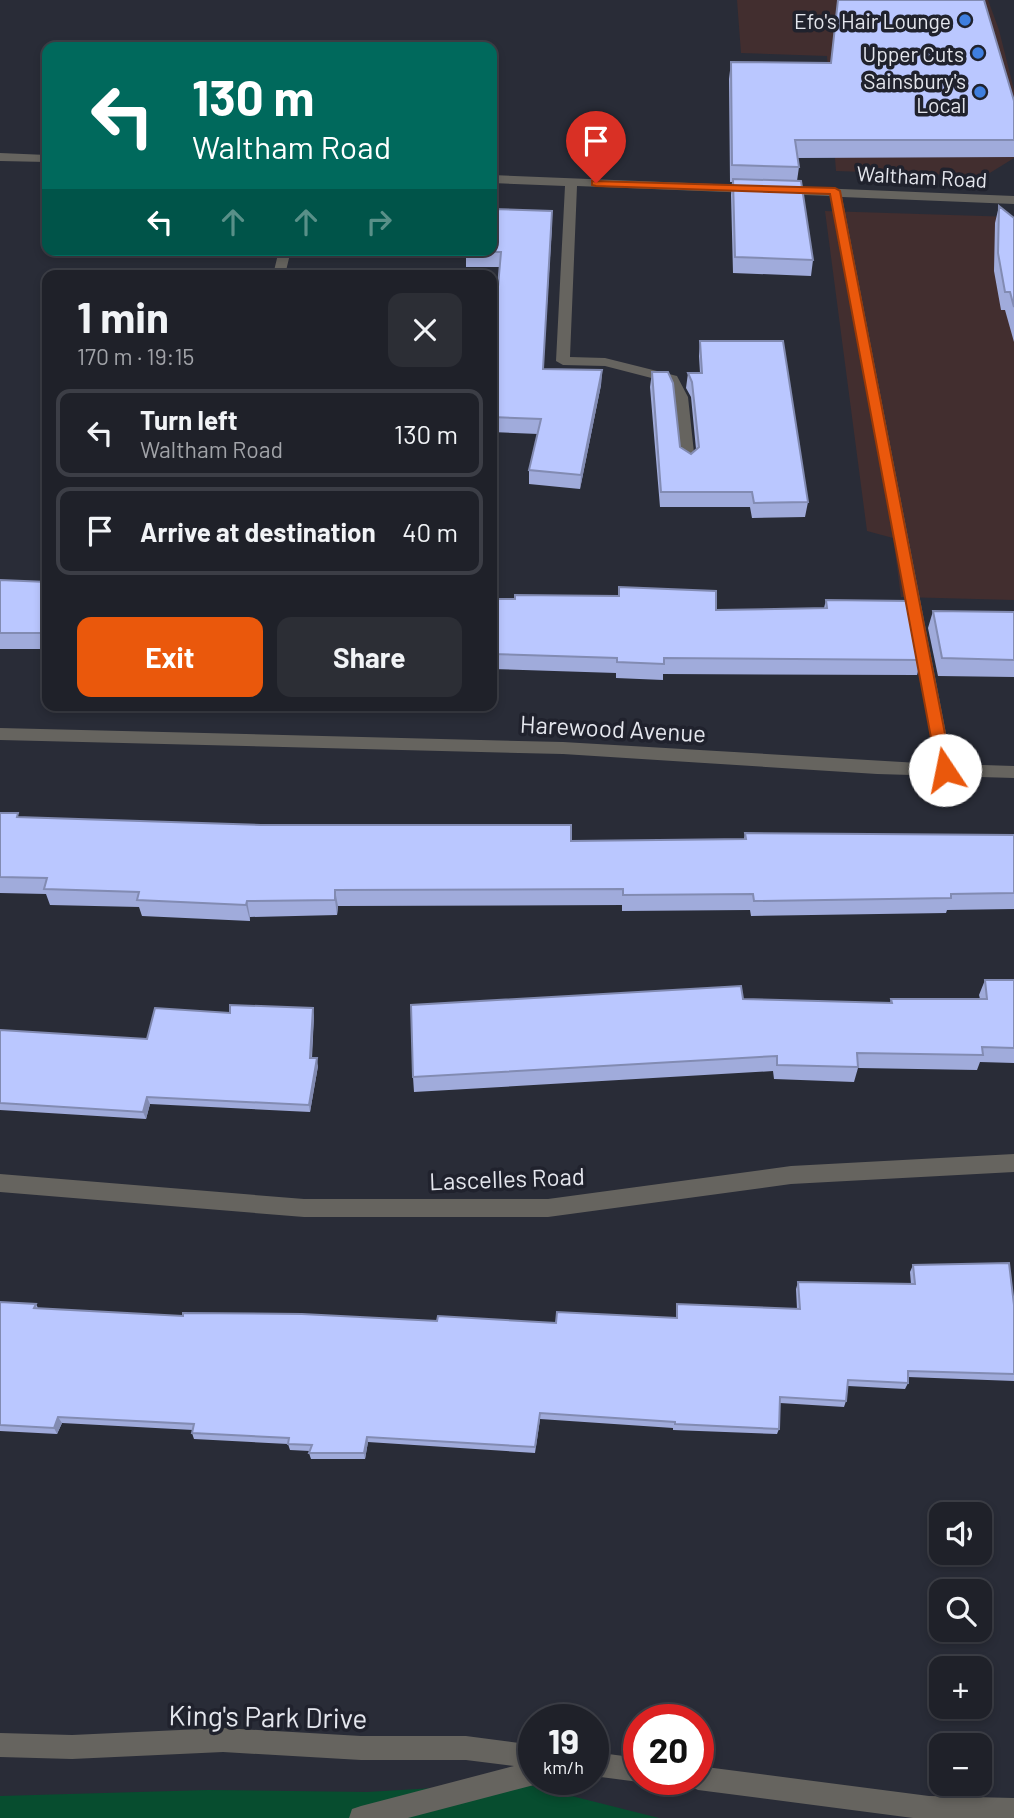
<!DOCTYPE html>
<html lang="en">
<head>
<meta charset="utf-8">
<style>
  :root { --surface:#1f2129; --page:#2c2e35; --text:#f1f3f6; --muted:#a1a3a8; --line:#3c3e46; --accent:#ea580c }
  body { margin:0; font-family:Barlow,sans-serif; background:var(--page); color:var(--text); height:100vh; display:flex; flex-direction:column; font-size:26px; white-space:nowrap }
  * { box-sizing:border-box; margin:0 }
  p { font-size:23px; color:var(--muted) }
  .icon { flex:none; width:38px; height:38px; fill:none; stroke:currentColor; stroke-width:2; stroke-linecap:round; stroke-linejoin:round }
  .map { position:relative; flex:1; overflow:hidden }
  .sheet { position:absolute; left:42px; top:270px; width:455px; height:441px; display:flex; flex-direction:column; background:var(--surface); border-radius:14px; box-shadow:0 4px 10px #0003,0 0 0 2px var(--line) }
  .sheet>* { flex:none }
  .banner { position:absolute; left:42px; top:42px; width:455px; height:214px; border-radius:14px; box-shadow:0 4px 10px #0003,0 0 0 2px var(--line); background:#00695c; color:#fff; overflow:hidden }
  .buttons { position:absolute; left:929px; top:1502px; display:grid; gap:14px }
  .buttons a { display:grid; place-items:center; width:63px; height:63px; border-radius:14px; background:var(--surface); box-shadow:0 4px 10px #0003,0 0 0 2px var(--line); font-size:35px }
  .speed { position:absolute; left:518px; top:1704px; display:flex; gap:14px; font-size:35px; font-weight:700; text-align:center }
  .speed>* { display:grid; place-content:center; width:91px; height:91px; border-radius:50%; background:var(--surface); box-shadow:0 4px 10px #0003,0 0 0 2px var(--line); line-height:1 }
  .speed small { font-size:18px; font-weight:400 }
  .speed .limit { border:10px solid #d22; background:#fff; color:#111 }
  .pin { position:absolute; display:grid; place-items:center; width:60px; height:60px; color:#fff; margin:-72px -30px; border-radius:50% 50% 50% 0; rotate:-45deg; box-shadow:0 0 7px #0007 }
  .pin .icon { rotate:45deg }
  .me { position:absolute; width:77px; margin:-38px; rotate:349deg; stroke-linejoin:round; filter:drop-shadow(0 0 5px #0008) }
  .turn { display:flex; align-items:center; gap:24px; height:147px; padding:0 35px; font-size:32px }
  .turn .icon { width:91px; height:91px; stroke-width:2.5 }
  .turn b { display:block; font-size:49px; line-height:60px }
  .lanes { display:flex; align-items:center; height:66px; padding:0 35px; background:#0003; justify-content:center; gap:35px; direction:ltr }
  .lanes .off { opacity:.35 }
  .round { display:grid; place-items:center; flex:none; width:74px; height:74px; border-radius:14px; background:var(--page) }
  .head { display:flex; align-items:center; justify-content:space-between; height:119px; padding:0 35px }
  h1 { font-size:42px; font-weight:700; line-height:52px }
  .cta { display:flex; gap:14px; margin-top:auto; padding:14px 35px }
  .cta a { flex:1; height:80px; border-radius:14px; background:var(--accent); color:#fff; font-size:28px; font-weight:700; line-height:80px; text-align:center }
  .cta a+a { background:var(--page); color:var(--text) }
  ul { padding:0; list-style:none }
  li { display:flex; align-items:center; gap:21px; height:88px; margin:0 14px 10px; padding:0 21px; border:4px solid var(--line); border-radius:14px }
  li div { flex:1 }
  li b { display:block; font-size:26px }
  li em { font-style:normal }
  .map>svg:first-child { display:block }
  .commercial { fill:#422e2f }
  .green { fill:#074d2f }
  .lines { fill:none; stroke-linecap:round; stroke-linejoin:round }
  .minor { fill:#66645f; fill-rule:evenodd }
  .wall { fill:#a0abdb }
  .shaded-wall { fill:#828bb2 }
  .building { fill:#bac7ff; stroke:#828bb2; stroke-width:2 }
  .route { fill:#ea580c; stroke:#983908; stroke-width:2 }
  .shop-dot { fill:#3f7fe0; stroke:#20222d; stroke-width:2.5 }
  .labels { text-anchor:middle; dominant-baseline:central; stroke-width:7; stroke-linejoin:round; paint-order:stroke }
  .far-poi-label { font-size:21px; fill:#e4e6ed; stroke:#20222d; text-anchor:end }
  .far-street-label { font-size:21px; fill:#e4e6ed; stroke:#20222d }
  .street-label { font-size:24px; fill:#e4e6ed; stroke:#20222d }
  .near-street-label { font-size:28px; fill:#e4e6ed; stroke:#20222d }
</style>
</head>
<body>
<div class="map">
<svg width="1014" height="1818" viewBox="0 0 1014 1818">
  <rect width="100%" height="100%" fill="#292c37"/>
  <!-- commercial -->
  <path class="commercial" d="M737,0H988L999,30L1014,90V158L985,176L836,171L827,56L741,53Z
    M825,211L1014,217V600L901,597L893,538L867,531Z"/>
  <!-- green -->
  <path class="green" d="M520,1783L659,1818H0V1796L208,1790L367,1792Z"/>
  <g class="lines">
    <!-- minor -->
    <path class="minor" d="M0,153L47,155V162L0,161Z
      M492,175L1014,196V204L842,197L952,764L1014,766V778L877,774L563,754L0,740V728L563,742L936,764L830,196L577,186L570,357L605,358L677,376L688,397L695,462L688,467L681,462L674,397L667,382L605,366L563,365L556,361L565,186L492,183Z
      M279,250H291L285,275H273Z
      M1014,1154V1172L791,1184L548,1217H304L0,1192V1174L304,1199H548L791,1166Z
      M223,1728L361,1736H466L534,1745V1780H543L534,1785L408,1818H349L352,1809L361,1806L514,1766L466,1760H361L223,1752L72,1759L0,1757V1733L72,1735Z
      M593,1752L639,1758V1780H644L639,1782L593,1776Z
      M698,1766L929,1796L1014,1798V1818H913L698,1790L690,1786L687,1780H698Z"/>
  </g>
  <!-- wall -->
  <path class="wall" d="M838,0H984L1014,101V157L797,158L799,167L797,181L813,260L811,276L733,273L731,195L732,182H730L729,79L731,62L831,63Z
    M999,206L1014,218V342L1005,310H1001L994,271L995,223Z
    M552,226L543,369L602,370L601,385L580,489L529,484V470L538,434L492,432V356L500,267H466V252Z
    M700,341L808,502L805,517L752,518L750,507H660L650,387L652,372L680,447L691,454L696,449L691,397L686,388L688,373H700L699,356Z
    M0,580L47,582V649H0Z
    M492,599L716,610L824,608L826,600L921,660L917,675L663,674V680L616,678V673L492,669Z
    M933,611L1014,612V677L938,676L928,628Z
    M0,813L19,817L571,841L744,839L745,833L1014,835V909L947,910L946,913L751,916L750,910L622,911V905L338,906L337,915L250,917V921L142,916L139,907L50,905L46,894L0,893Z
    M985,980H1014V1063L980,1062L977,1070L858,1068L854,1082L774,1079L773,1071L414,1092L413,1077L743,999L890,1003L891,999H980L979,995Z
    M230,1013L314,1015L312,1058L318,1066L310,1112L150,1104L146,1119L0,1110V1030L147,1039Z
    M913,1265L1014,1305V1381L908,1377V1383L905,1389L848,1386L846,1401L844,1407L780,1403L779,1429L777,1434L673,1430V1428L540,1419L535,1453L368,1442L365,1459H311L309,1453L310,1451L290,1450L288,1444L194,1439L192,1433L193,1430L62,1423L57,1434L0,1431V1302L36,1304L38,1308L183,1316L556,1323L676,1318L677,1304L797,1309L796,1289L798,1282L911,1284L910,1272Z"/>
  <!-- shaded-wall -->
  <path class="shaded-wall" d="M602,370L601,385L580,489L581,475Z
    M335,890L338,906L337,915L335,900Z
    M247,901L250,917V921L246,905Z
    M313,1008L314,1015L311,1066L310,1058Z
    M317,1058L318,1066L310,1112L309,1105Z
    M147,1097L150,1104L146,1119L143,1112Z
    M58,1417L62,1423L57,1434L54,1428Z
    M367,1437L368,1442L365,1459L364,1453Z"/>
  <!-- building -->
  <path class="building" d="M838,0H984L1014,101V140H795L799,167L732,165L731,62L831,63Z
    M733,179L801,181L813,260L735,257Z
    M999,206L1014,218V307L1010,292H1005L998,253Z
    M492,209L552,211L543,369L602,370L581,475L529,470L541,419L492,417V356L501,252H466V250H492Z
    M700,341H783L808,502L754,503L752,492H661L652,372H668L673,383L680,447L691,454L699,447L692,382L688,373H702Z
    M0,580L47,582V633H0Z
    M619,587L716,591V610L827,608L826,600L910,601L921,660L664,658V664L617,662V658L492,654V599H515V595L619,596Z
    M933,611L1014,612V660L942,658Z
    M0,813H18L17,817L261,825H571V841L746,839L745,833L1014,835V893L951,894V898L754,901L753,894L623,895V889L335,890V900L247,901L246,905L137,900L139,892L44,889L47,878L0,877Z
    M985,980H1014V1048L982,1047L983,1055L857,1053L858,1067L777,1065V1056L413,1077L411,1005L741,986L743,999L892,1003L891,999H987Z
    M230,1005L313,1008L310,1058H317L309,1105L147,1097L143,1112L0,1103V1030L147,1039L155,1008L230,1013Z
    M1009,1263L1014,1305V1374L908,1371V1383L848,1380L846,1401L780,1397L779,1429L675,1424V1422L540,1413L535,1447L367,1437L364,1453H309L312,1445L288,1444L289,1438L192,1433L194,1424L58,1417L54,1428L0,1425V1302L36,1304L34,1308L183,1316V1313L302,1314L437,1321L438,1316L556,1323L557,1312L677,1318V1304L800,1309L798,1282L915,1284L913,1265Z"/>
  <!-- route -->
  <path class="route" d="M592,181L835,188L840,191L952,770L950,774L945,775L937,770L830,194L596,186L592,185Z"/>
  <!-- markers -->
  <g class="shop-dot">
    <circle cx="965" cy="20" r="7"/>
    <circle cx="978" cy="53" r="7"/>
    <circle cx="980" cy="92" r="7"/>
  </g>
  <g class="labels">
    <!-- far-poi labels -->
    <g class="far-poi-label">
      <text x="951" y="20">Efo's Hair Lounge</text>
      <text x="964" y="53">Upper Cuts</text>
      <text x="966" y="80">Sainsbury's<tspan x="966" dy="24">Local</tspan></text>
    </g>
    <!-- far-street labels -->
    <g class="far-street-label">
      <text transform="translate(922 176) rotate(3)">Waltham Road</text>
    </g>
    <!-- street labels -->
    <g class="street-label">
      <text transform="translate(613 728) rotate(3)">Harewood Avenue</text>
      <text transform="translate(507 1178) rotate(-2)">Lascelles Road</text>
    </g>
    <!-- near-street labels -->
    <g class="near-street-label">
      <text transform="translate(268 1716) rotate(1)">King's Park Drive</text>
    </g>
  </g>
</svg>
<div class="buttons">
<a><svg class="icon" aria-label="sound" viewBox="0 0 24 24"><path d="M4 9h4l5-4v14l-5-4H4zM17 9q2 3 0 6"/></svg></a>
<a><svg class="icon" aria-label="search" viewBox="0 0 24 24"><circle cx="10" cy="10" r="6"/><path d="M15 15l6 6"/></svg></a>
<a>+</a>
<a>−</a>
</div>
<div class="speed"><div>19<small>km/h</small></div><div class="limit">20</div></div>
<div class="pin" style="left:596px;top:183px;background:#d93025"><svg class="icon" aria-label="arrive" viewBox="0 0 24 24"><path d="M6 21V4h12l-3 4 3 4H6"/></svg></div>
<svg class="me" style="left:945px;top:770px" viewBox="-20 -20 40 40"><circle r="19" fill="#fff"/><path d="M0-13L10 11 0 6-10 11z" fill="#ea580c"/></svg>
<div class="banner">
<div class="turn"><svg class="icon" aria-label="left" viewBox="0 0 24 24"><path d="M17 20v-9H6M10 6l-5 5 5 5"/></svg><div><b>130 m</b>Waltham Road</div></div>
<div class="lanes"><svg class="icon" aria-label="left" viewBox="0 0 24 24"><path d="M17 20v-9H6M10 6l-5 5 5 5"/></svg><svg class="icon off" aria-label="ahead" viewBox="0 0 24 24"><path d="M12 20V5M6 11l6-6 6 6"/></svg><svg class="icon off" aria-label="ahead" viewBox="0 0 24 24"><path d="M12 20V5M6 11l6-6 6 6"/></svg><svg class="icon off" aria-label="right" viewBox="0 0 24 24"><path d="M7 20v-9h11M14 6l5 5-5 5"/></svg></div>
</div>
<section class="sheet">
<div class="head"><div><h1>1 min</h1><p>170 m · 19:15</p></div><a class="round"><svg class="icon" aria-label="close" viewBox="0 0 24 24"><path d="M6 6l12 12M18 6L6 18"/></svg></a></div>
<ul>
<li><svg class="icon" aria-label="left" viewBox="0 0 24 24"><path d="M17 20v-9H6M10 6l-5 5 5 5"/></svg><div><b>Turn left</b><p>Waltham Road</p></div><em>130 m</em></li>
<li><svg class="icon" aria-label="arrive" viewBox="0 0 24 24"><path d="M6 21V4h12l-3 4 3 4H6"/></svg><div><b>Arrive at destination</b></div><em>40 m</em></li>
</ul>
<div class="cta"><a>Exit</a><a>Share</a></div>
</section>
</div>
</body>
</html>
